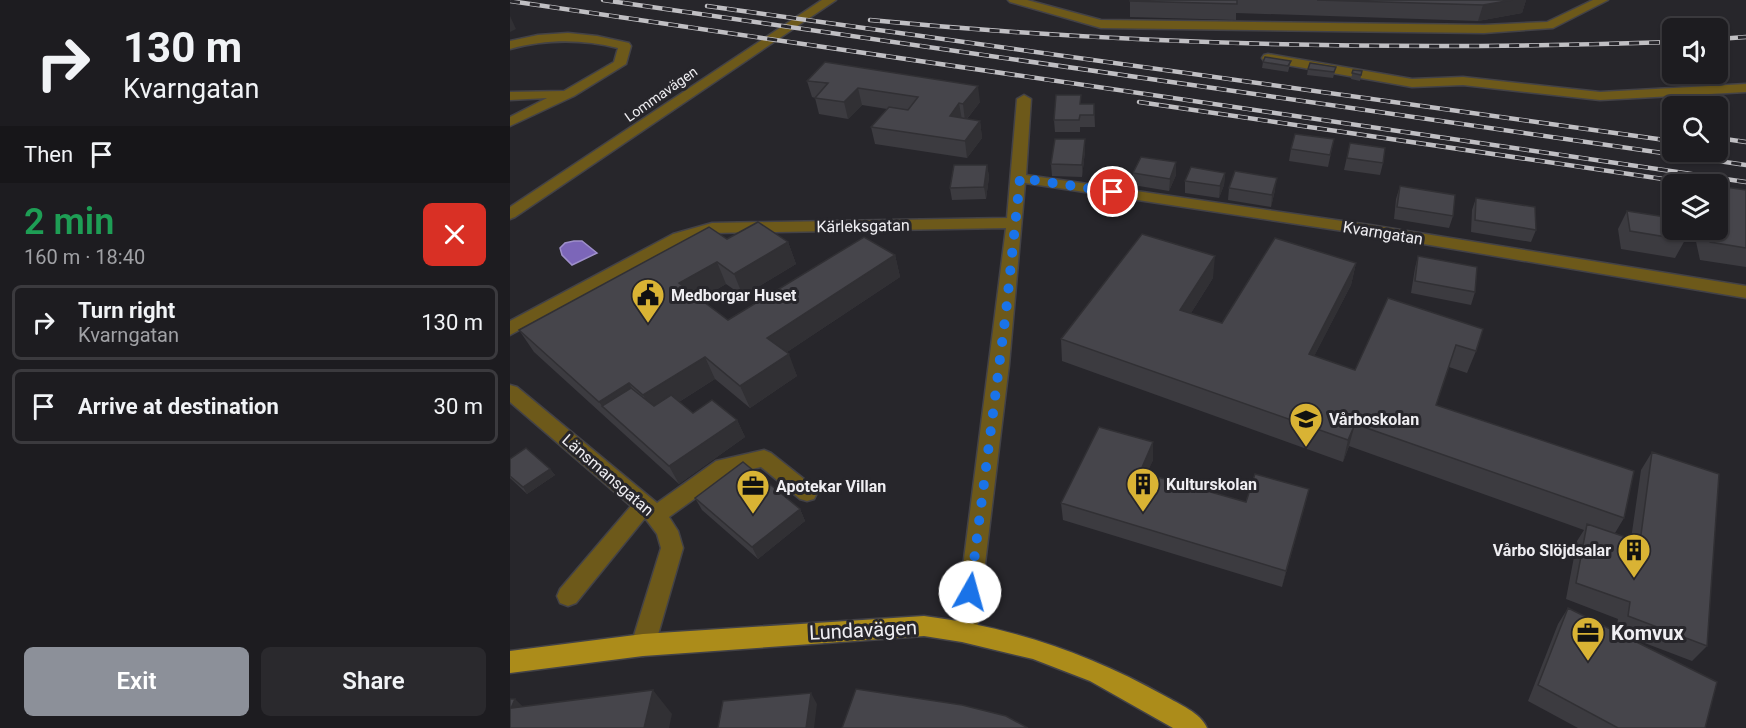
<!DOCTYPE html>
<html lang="en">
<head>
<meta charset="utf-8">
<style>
  :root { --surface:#1d1c20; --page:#2a292d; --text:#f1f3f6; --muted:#a0a1a5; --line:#3b3a3e; --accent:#8c9099 }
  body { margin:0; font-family:Roboto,sans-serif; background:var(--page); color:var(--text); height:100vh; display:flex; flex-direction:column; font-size:22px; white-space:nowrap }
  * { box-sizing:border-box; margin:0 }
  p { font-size:20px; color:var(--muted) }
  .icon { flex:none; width:33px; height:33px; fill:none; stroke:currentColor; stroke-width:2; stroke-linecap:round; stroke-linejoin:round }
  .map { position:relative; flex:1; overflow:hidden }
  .side { display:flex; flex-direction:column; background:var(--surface); width:510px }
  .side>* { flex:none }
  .hud { background:#1d1c20; color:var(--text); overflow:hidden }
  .buttons { position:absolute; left:1152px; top:18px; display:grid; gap:12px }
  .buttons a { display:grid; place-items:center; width:66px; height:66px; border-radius:9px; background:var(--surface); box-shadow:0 2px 4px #0004,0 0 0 2px var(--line); font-size:30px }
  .pin { position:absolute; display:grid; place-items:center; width:51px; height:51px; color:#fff; margin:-26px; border:3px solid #fff; border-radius:50%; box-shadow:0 2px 6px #0007 }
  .me { position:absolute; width:66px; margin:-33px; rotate:7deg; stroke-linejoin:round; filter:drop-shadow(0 0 4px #0008) }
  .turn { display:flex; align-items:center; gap:21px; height:126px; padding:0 24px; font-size:27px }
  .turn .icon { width:78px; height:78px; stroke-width:2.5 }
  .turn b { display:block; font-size:42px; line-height:51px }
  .then { display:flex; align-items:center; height:57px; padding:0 24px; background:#0003; gap:12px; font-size:22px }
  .round { display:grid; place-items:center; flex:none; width:63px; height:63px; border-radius:9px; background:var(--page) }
  .head { display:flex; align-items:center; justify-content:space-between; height:102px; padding:0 24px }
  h1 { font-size:36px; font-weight:600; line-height:45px; color:#1e9e55 }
  .cta { display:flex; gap:12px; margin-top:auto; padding:12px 24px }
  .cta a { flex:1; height:69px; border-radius:9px; background:var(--accent); color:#fff; font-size:24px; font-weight:600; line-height:69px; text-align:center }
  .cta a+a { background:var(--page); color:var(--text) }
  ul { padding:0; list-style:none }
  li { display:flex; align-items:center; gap:18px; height:75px; margin:0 12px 9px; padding:0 12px; border:3px solid var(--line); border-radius:9px }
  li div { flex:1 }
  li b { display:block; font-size:22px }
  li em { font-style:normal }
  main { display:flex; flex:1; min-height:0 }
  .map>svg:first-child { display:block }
  .water { fill:#7c66b9; stroke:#9e8fca; stroke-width:1.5 }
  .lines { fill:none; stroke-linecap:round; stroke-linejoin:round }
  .minor-casing { stroke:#434247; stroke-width:3 }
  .major-casing { stroke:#434247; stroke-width:3 }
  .minor { fill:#6d591a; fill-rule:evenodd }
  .major { fill:#ac8c1a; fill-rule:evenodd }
  .rail-far1-casing { stroke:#c0bfc3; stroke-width:4.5 }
  .rail-casing { stroke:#c0bfc3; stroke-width:7 }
  .rail-far1 { stroke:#27262b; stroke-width:3; stroke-dasharray:10; stroke-linecap:butt }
  .rail { stroke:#27262b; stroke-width:4.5; stroke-dasharray:13; stroke-linecap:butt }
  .wall { fill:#3c3b40 }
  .shaded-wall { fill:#313034 }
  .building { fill:#46454b; stroke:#313034; stroke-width:1.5 }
  .route { stroke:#1a73e8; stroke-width:10; stroke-dasharray:0 18 }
  .labels { text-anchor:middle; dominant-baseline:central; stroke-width:6; stroke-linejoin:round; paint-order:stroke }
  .far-street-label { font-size:14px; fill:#efeef2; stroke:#27262b }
  .street-label { font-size:16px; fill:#efeef2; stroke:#27262b }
  .poi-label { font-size:16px; font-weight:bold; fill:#efeef2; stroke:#27262b; text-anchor:start }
  .near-street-label { font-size:20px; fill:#efeef2; stroke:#27262b }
  .near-poi-label { font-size:20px; font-weight:bold; fill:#efeef2; stroke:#27262b; text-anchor:start }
</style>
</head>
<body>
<main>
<section class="side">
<div class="hud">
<div class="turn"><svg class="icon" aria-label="right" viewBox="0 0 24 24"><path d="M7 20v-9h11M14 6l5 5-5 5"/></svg><div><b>130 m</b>Kvarngatan</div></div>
<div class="then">Then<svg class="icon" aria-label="arrive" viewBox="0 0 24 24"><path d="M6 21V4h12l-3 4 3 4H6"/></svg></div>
</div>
<div class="head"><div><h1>2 min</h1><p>160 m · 18:40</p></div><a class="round" style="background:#d93025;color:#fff"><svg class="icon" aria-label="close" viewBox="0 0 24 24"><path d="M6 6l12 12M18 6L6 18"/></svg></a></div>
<ul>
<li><svg class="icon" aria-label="right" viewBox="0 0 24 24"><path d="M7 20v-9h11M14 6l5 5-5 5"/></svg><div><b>Turn right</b><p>Kvarngatan</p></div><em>130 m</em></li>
<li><svg class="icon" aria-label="arrive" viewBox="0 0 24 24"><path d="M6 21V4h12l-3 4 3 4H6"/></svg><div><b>Arrive at destination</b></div><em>30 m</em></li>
</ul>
<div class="cta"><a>Exit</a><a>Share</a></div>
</section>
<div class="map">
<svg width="1236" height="728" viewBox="0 0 1236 728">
  <rect width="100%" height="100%" fill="#27262b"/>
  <!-- water -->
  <path class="water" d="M64,241H72L87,253L62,265L52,255L50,248L55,243Z"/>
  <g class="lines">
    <!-- minor casing -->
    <g class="minor-casing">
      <path id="minor" d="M312,0H326L5,217L0,219V207Z
        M498,0H517L591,20L974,25L1037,22L1083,0H1098L1043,28L974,33L591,28L500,2Z
        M58,33L87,36L119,43L121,46L116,64L64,96L0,126V117L37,98L0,100V92L54,91L104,62L108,48C71,39 37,39 0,49V41L28,35Z
        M758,54L902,79L953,77L1090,92L1236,84V92L1090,100L953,85L902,87L754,61L752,58L754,55Z
        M514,95L521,99L516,175L860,225L1236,286V298L860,235L515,183L499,365L467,630L464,637L456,640L448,637L445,630L496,228L202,233L175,240L0,335V321L163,234L202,223L497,218L507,99Z
        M0,385L7,387L147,503L206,461L254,450L261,453L304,487L307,493L304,499L297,501L290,499L251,467L219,474L159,517L168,531L173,548L145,645L141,653L133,656L125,653L121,645L151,548L147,534L135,518L66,603L58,606L50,603L47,596L50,589L121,506L0,402Z"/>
    </g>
    <!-- major casing -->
    <g class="major-casing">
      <path id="major" d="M414,616C501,627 578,653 655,696C669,704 691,713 697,728H663L580,681L523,659L452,642L414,636L133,656L0,673V651L133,634Z"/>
    </g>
    <!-- minor -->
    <use href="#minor" class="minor"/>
    <!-- major -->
    <use href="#major" class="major"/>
    <!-- rail-far1 casing -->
    <g class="rail-far1-casing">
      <path id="rail-far1" d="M93,0L1236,165
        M0,1L1236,182
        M197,6L1162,141
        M360,20C628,46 893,51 1162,42
        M1208,39L1236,37
        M629,102L1187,184
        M1208,138L1236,142"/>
    </g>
    <!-- rail casing -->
    <g class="rail-casing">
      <path id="rail" d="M1177,182L1187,184"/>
    </g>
    <!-- rail-far1 -->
    <use href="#rail-far1" class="rail-far1"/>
    <!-- rail -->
    <use href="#rail" class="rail"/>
  </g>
  <!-- wall -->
  <path class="wall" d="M620,0H1016L1012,13L968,21L726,13V20L620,17Z
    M781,61L778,72L752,68L753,62Z
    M826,67L823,78L797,75L798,69Z
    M843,70L852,71L850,81L841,79Z
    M297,81L470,102L457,119L470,121L472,138L457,158L365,144L361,127L377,109L352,105L338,119L309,114L305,98L302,97Z
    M571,104H584L585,127H570V132H545L544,120Z
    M824,139L818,167L779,161L781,149Z
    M840,143L873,163L870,175L834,170Z
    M575,151L572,177L542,176L541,164Z
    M666,162V175L659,191L623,185V173Z
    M477,165L479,177L476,199L442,200L440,188Z
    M715,173L714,185L709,198L675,193V181Z
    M890,186L943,216L939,228L884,219L886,199Z
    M1208,186L1236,190V267L1190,260L1185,237L1189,230H1208Z
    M719,188L765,190L761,207L718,200Z
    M966,198L1026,230L1021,242L961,232L962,210Z
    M1117,211L1175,240L1165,258L1111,249L1108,229Z
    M217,239L278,242L286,264L233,296L216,284L190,299L218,320L385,255L390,277L277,352L287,376L240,408L205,379L169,402L183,413L227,420L235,437L169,484L24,352L9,330Z
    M908,256L965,292L961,305L901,293L905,268Z
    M846,263L841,285L804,356L845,370L878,298L966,351L957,373L939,367L926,405L1114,518L1105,533L1121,539L1131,470L1142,452L1197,646L1182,661L1111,634L1195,728H1068L1018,701L1048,624L1058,608L1106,632L1108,619L1056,599L1067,541L1074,530L839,446L833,462L552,361L551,339L703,278L681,313L712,323Z
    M643,442V460L636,474L736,502L799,489L772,587L553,520L551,503Z
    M0,459L40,469L45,475L17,494L0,478Z
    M185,498L290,509L295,521L248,559L192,510Z"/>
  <!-- shaded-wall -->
  <path class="shaded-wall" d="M1002,0H1016L1012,13L968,21L973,5Z
    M0,16L6,29L0,32Z
    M468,86L470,102L455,121L453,104Z
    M348,88L352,105L338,119L334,102Z
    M449,103L452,120L440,116Z
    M470,121L472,138L457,158L455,141Z
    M575,139V151L572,177V165Z
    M666,162V175L659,191L660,179Z
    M477,165L479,177L476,199L474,187Z
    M715,173L714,185L709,198L710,186Z
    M767,178L765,190L761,207L762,195Z
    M278,242L286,264L233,296L224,274Z
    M385,255L390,277L265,360L257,338Z
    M705,256L703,278L669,332L670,310Z
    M207,262L216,284L179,305L169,283Z
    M846,263L841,285L794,376L799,354Z
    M279,354L287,376L240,408L230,386Z
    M195,357L205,379L145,417L133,395Z
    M119,383L131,405L92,406L89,402Z
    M227,420L235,437L169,484L159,466Z
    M845,424L839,446L833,462L838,440Z
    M643,442V460L630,489V472Z
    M40,469L45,475L17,494L13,487Z
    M799,489L795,506L772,587L776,571Z
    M290,509L295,521L248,559L242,547Z
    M143,690L162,714L159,728H134Z
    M301,693L307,704L304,728H296Z
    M5,699L29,722L1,708Z"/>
  <!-- building -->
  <path class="building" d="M620,0H727V4L620,1Z
    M807,0H1002L973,5Z
    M755,57L781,61L778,66L753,62Z
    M315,62L468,86L453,104L449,103L440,116L470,121L455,141L361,127L379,107L398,110L408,97L348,88L334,102L305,98L318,83L297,81Z
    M800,63L826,67L824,72L798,69Z
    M843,70L852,71L851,75L842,73Z
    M546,95H571L570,104H584V115H570L569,120H544Z
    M785,134L824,139L820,155L781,149Z
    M545,139H575L572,165L541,164Z
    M840,143L875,148L873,163L837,158Z
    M631,157L666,162L660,179L623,173Z
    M444,165H477L474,187L440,188Z
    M681,167L715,173L710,186L675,181Z
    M725,171L767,178L762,195L719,188Z
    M890,186L945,195L943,216L887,207Z
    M1208,186L1236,190V248L1200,242L1197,230H1208V221L1217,223L1213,207H1208Z
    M966,198L1025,207L1026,230L965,220Z
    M1117,211L1162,218V230H1172L1175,240L1120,231Z
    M248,222L278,242L224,274L207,262L169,283L218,320L354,237L385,255L257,338L279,354L230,386L195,357L133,395L119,383L89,402L9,330L199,227L217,239Z
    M632,234L705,256L670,310L712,323L765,238L846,263L799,354L845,370L878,298L973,329L966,351L946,345L926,405L1124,471L1114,518L845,424L838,440L551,339Z
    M908,256L967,267L965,292L905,281Z
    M121,388L144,406L161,395L183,413L202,400L227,420L159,466L92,406Z
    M589,427L643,442L630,472L736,502L745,474L799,489L776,571L551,503Z
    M16,448L40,469L13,487L0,476V459Z
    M1142,452L1209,474L1197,646L1118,616L1120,602L1066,583L1077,524L1130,542Z
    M233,462L290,509L242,547L185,498Z
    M1058,608L1207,682L1195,728H1108L1028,685Z
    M346,689L452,705L496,716L518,728H332Z
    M143,690L134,728H0V699H5L1,708Z
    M301,693L296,728H208L213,701Z"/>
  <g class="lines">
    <!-- route -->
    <path class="route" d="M460,592L496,312L510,178L603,192"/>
  </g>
  <!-- icons -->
  <defs>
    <g id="civic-pin" transform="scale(1.725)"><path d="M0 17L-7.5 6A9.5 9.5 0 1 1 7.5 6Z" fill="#d9b334" stroke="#27262b"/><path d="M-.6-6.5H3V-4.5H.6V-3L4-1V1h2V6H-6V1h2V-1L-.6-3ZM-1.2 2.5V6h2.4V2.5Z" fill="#111"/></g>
    <g id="school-pin" transform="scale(1.725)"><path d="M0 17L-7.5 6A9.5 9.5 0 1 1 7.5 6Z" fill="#d9b334" stroke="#27262b"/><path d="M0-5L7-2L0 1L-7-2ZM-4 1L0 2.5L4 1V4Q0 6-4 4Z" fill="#111"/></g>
    <g id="building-pin" transform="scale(1.725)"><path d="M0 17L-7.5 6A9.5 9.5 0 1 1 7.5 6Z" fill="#d9b334" stroke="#27262b"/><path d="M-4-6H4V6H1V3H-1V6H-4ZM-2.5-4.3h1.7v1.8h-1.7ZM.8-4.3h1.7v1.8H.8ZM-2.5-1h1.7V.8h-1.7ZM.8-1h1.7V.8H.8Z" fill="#111"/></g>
    <g id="office-pin" transform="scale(1.725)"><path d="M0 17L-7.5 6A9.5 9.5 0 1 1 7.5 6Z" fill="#d9b334" stroke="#27262b"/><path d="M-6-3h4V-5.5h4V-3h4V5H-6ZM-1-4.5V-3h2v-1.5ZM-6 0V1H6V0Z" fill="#111"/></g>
  </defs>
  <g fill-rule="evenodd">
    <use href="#civic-pin" x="138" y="295"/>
    <use href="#school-pin" x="796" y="419"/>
    <use href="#building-pin" x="633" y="484"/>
    <use href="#office-pin" x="243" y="486"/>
    <use href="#building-pin" x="1124" y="550"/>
    <use href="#office-pin" x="1078" y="633"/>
  </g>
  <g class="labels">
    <!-- far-street labels -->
    <g class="far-street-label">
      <text transform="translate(151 94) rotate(-35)">Lommavägen</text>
    </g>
    <!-- street labels -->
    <g class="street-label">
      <text transform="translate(353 226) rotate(-1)">Kärleksgatan</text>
      <text transform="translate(873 233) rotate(9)">Kvarngatan</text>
      <text transform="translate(98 475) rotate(41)">Länsmansgatan</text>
    </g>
    <!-- poi labels -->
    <g class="poi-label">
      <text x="161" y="295">Medborgar Huset</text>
      <text x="819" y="419">Vårboskolan</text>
      <text x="656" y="484">Kulturskolan</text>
      <text x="266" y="486">Apotekar Villan</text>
      <text x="1101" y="550" text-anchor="end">Vårbo Slöjdsalar</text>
    </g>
    <!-- near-street labels -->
    <g class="near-street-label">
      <text transform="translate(353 630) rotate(-3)">Lundavägen</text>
    </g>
    <!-- near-poi labels -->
    <g class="near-poi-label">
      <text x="1101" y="633">Komvux</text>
    </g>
  </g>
</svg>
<div class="buttons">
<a><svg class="icon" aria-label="sound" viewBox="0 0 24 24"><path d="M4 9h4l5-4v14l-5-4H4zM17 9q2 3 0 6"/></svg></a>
<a><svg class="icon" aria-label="search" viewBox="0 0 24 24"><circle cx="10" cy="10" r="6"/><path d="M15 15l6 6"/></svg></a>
<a><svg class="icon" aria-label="layers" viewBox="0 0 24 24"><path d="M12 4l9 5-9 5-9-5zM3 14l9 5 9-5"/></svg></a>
</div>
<div class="pin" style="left:603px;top:192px;background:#d93025"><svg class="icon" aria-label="arrive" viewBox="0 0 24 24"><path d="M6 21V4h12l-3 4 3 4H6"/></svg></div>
<svg class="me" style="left:460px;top:592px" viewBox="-20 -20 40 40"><circle r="19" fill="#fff"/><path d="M0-13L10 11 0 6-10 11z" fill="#1a73e8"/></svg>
</div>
</main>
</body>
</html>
